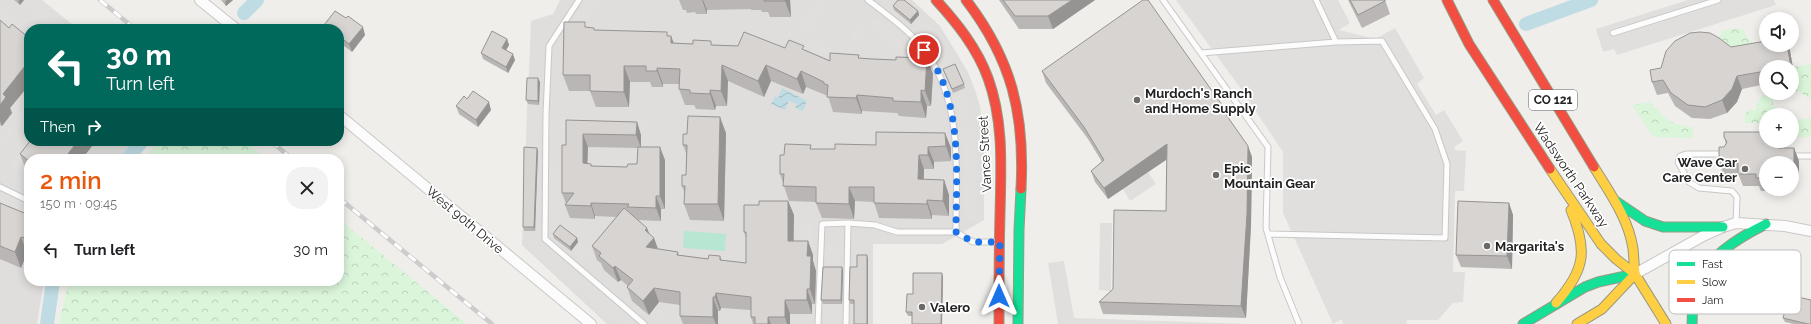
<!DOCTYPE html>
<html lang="en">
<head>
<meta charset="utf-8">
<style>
  :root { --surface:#fff; --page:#f2f2f2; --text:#202124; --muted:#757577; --accent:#ea580c }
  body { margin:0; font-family:Raleway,sans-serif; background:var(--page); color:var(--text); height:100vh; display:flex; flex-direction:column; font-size:15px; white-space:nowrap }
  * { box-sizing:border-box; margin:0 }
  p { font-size:13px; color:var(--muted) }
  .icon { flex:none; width:22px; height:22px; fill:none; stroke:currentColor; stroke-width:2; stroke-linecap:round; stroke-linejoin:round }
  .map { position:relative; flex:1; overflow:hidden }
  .drawer { position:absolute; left:24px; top:154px; width:320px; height:132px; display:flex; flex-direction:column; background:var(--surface); border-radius:16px; box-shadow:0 2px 10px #0003 }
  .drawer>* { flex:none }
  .hud { position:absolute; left:24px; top:24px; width:320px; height:122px; border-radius:16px; box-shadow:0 2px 10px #0003; background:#00695c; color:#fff; overflow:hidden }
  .tools { position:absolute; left:1759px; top:12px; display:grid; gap:8px }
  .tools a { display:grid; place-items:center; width:40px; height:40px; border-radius:50%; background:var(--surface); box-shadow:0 2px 10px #0003; font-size:20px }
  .pin { position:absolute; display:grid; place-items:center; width:34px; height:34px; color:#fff; margin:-17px; border:2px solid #fff; border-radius:50%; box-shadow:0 1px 4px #0007 }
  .me { position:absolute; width:44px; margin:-22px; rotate:0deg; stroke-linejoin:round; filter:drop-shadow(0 0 3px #0008) }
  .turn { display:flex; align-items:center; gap:14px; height:84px; padding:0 16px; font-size:18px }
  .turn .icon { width:52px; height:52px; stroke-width:2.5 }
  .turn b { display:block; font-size:28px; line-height:34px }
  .then { display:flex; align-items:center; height:38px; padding:0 16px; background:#0003; gap:8px; font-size:15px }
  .round { display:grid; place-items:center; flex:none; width:42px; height:42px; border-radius:16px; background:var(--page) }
  .overview { display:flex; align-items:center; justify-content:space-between; height:68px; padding:0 16px }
  h1 { font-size:24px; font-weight:600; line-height:30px; color:var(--accent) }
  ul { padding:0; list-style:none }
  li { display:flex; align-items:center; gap:12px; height:56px; padding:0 16px }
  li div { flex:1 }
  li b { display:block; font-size:15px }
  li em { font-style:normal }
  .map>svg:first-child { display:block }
  .residential { fill:#dfdedc }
  .park { fill:url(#park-crowns) }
  .pitch { fill:#b7e6d2 }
  .parking { fill:#e0dfde }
  .water { fill:url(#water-waves) }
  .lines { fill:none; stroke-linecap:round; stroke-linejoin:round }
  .canal { stroke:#bfdbe3; stroke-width:14 }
  .lane-casing { stroke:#c9c8c7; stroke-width:7 }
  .street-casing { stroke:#c9c8c7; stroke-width:12 }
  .fast-casing { stroke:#999a82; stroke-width:11 }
  .slow-casing { stroke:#999a82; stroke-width:11 }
  .jam-casing { stroke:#999a82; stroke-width:11 }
  .lane { stroke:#fdfcfc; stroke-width:5 }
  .street { stroke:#fdfcfc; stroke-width:10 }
  .fast { stroke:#16e098; stroke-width:9 }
  .slow { stroke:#ffcf43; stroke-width:9 }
  .jam { stroke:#f24e42; stroke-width:9 }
  .rail-casing { stroke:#ccc; stroke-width:4.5 }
  .rail { stroke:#fff; stroke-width:3; stroke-dasharray:9; stroke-linecap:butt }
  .wall { fill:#b9b6b5; fill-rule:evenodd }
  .shaded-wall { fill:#969493 }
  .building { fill:#d7d4d2; stroke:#969493 }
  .route { stroke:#1a73e8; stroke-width:7; stroke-dasharray:0 12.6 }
  .poi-dot { fill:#6a6968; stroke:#fff; stroke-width:1.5 }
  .labels { text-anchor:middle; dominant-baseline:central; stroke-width:3.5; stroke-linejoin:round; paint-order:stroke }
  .shield { fill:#fff; stroke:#646464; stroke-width:1 }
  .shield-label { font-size:12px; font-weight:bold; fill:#222 }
  .poi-label { font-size:13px; font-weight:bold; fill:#222; stroke:#fff; text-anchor:start }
  .street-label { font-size:13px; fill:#222; stroke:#fff }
  .key { fill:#fff; stroke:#bdbdbd; stroke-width:1 }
  .key-label { font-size:11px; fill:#222 }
</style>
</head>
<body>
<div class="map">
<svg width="1811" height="324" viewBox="0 0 1811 324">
  <defs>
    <pattern id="park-crowns" width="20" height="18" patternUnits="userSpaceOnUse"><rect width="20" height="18" fill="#daf5da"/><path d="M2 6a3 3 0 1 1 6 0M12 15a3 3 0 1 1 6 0" fill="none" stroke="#bbd2bb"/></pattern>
    <pattern id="water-waves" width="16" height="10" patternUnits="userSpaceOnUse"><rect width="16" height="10" fill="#bfdbe3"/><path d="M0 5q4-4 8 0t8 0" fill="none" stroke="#a4bcc2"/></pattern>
  </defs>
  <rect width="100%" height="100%" fill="#f0eeeb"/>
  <!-- residential -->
  <path class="residential" d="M0,0H42L78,29H29V141H132L118,159H29V281H44L37,324H0Z
    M560,0H912L940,26L968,72L976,93L980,106L984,143V220L942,244H873V324H607L522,245L531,21L553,14Z"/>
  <!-- park -->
  <path class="park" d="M1737,28L1743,29L1747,37L1754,44L1742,54L1717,46L1722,31Z
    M1811,64V99L1797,91L1793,67Z
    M1766,95L1773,96V106L1777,108L1779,115H1766V123H1745V113L1750,110H1755L1761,96Z
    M1651,102L1654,108H1657C1665,121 1677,126 1693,127V138L1653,137L1632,105Z
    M1811,118V137H1792V121Z
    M159,141H244L266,159H144Z
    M339,219L467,324H59L69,281H339Z"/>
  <!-- pitch -->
  <path class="pitch" d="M684,231L726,234L725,251L683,248Z"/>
  <!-- parking -->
  <path class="parking" d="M28,0H32L67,29H49L22,7Z
    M588,0H601L582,29L572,23Z
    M816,0H822L829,4L809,35L798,27Z
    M1176,0H1338L1350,23L1339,30L1375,39L1395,28L1424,78L1417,84L1436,115L1444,110L1463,141L1454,147L1455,150L1466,151L1464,191H1455L1453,272H1465L1463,302L1453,303L1438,320H1407L1406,324H1343L1342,319L1333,324L1283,213V152L1241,89Z
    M1688,0H1774L1776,5L1617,55L1614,49L1603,52L1596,29Z
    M0,6L29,30V41L0,17Z
    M876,17L914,54L908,60L870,24Z
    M920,18L939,40L954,66L944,71L929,44L913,25Z
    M860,21L868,26L857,46L849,41Z
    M811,36L832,48L826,57L806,46Z
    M966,92L972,118L960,121L954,95Z
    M29,102V115L0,150V137Z
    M527,105L539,106L538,150H526Z
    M560,117L646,119L645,131L560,129Z
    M974,124L976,148V221L964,220L963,147L961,126Z
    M29,141H40L16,170L9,165Z
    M599,159L640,160V171L599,170Z
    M549,168H561L560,222L548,221Z
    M1148,172L1156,184L1130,201L1123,189Z
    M16,174L29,181V192L11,182Z
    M0,196L29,211V223L0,207Z
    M802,221H813V254H803Z
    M1100,223H1112L1111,291L1099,290Z
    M536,237L640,324H620L527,247Z
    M580,243L593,254L586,263L573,252Z
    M827,244H838V269H826Z
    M1064,261L1074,318L1248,324H1058L1048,263Z
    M826,305H838V324H826Z
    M657,307L668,316L661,324L651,315Z"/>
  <!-- water -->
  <path class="water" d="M782,88L807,101L803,111L795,108L797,104L789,101L785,110L771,104L775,96L778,98Z"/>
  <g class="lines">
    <!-- canal -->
    <path class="canal" d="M244,13L257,0
      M1526,24L1591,0
      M127,159L142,141
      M47,324L53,281"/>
    <!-- lane casing -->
    <g class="lane-casing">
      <path id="lane" d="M579,0L549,46L546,114L545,239L644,324
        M1163,0L1268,147L1266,228L1280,277L1299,324
        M1316,0L1336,42
        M1613,33L1718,0
        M1201,53L1336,42L1382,41L1435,129L1447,164L1445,238L1268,234
        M1725,154H1686L1680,156L1678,162L1689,182L1699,188L1732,191L1737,197L1736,223
        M1790,156H1811
        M0,187L29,201
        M956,232L973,242H999
        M818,324L822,224L848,223
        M846,324L848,223L875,225L897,232H956C956,173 963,107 928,55C913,33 889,16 868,0"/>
    </g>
    <!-- street casing -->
    <g class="street-casing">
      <path id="street" d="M200,0L236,29
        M339,115L591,324
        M1635,274L1703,236L1723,227L1736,223L1785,226L1811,231"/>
    </g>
    <!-- fast casing -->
    <g class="fast-casing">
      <path id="fast" d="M1617,202L1645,221L1663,227H1723
        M1018,324L1019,230L1021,189
        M1523,324L1585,287L1598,282L1635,274
        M1692,324C1693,313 1691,300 1695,290C1704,258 1738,238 1766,224"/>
    </g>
    <!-- slow casing -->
    <g class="slow-casing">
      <path id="slow" d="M1594,167C1609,192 1629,219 1633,249C1634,257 1634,266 1635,274
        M1550,169L1601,244L1616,259L1635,274L1666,324
        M1556,303C1585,270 1588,251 1571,210
        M1577,324L1602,309L1635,274"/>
    </g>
    <!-- jam casing -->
    <g class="jam-casing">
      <path id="jam" d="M936,0C957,23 977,48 988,78C1004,122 1001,168 1000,214C999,251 999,287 999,324
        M966,0C1012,60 1025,114 1021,189
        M1447,0L1469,44L1550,169
        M1493,0L1594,167"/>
    </g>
    <!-- lane -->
    <use href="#lane" class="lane"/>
    <!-- street -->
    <use href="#street" class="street"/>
    <!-- fast -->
    <use href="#fast" class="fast"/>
    <!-- slow -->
    <use href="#slow" class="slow"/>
    <!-- jam -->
    <use href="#jam" class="jam"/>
    <!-- rail casing -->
    <g class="rail-casing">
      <path id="rail" d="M100,0L135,29
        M271,141L292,159
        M339,198L492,324"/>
    </g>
    <!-- rail -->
    <use href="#rail" class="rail"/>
  </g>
  <!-- wall -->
  <path class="wall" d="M14,0H24L20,5Z
    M221,0H233L226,6Z
    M679,0H790L791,17H770L768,12H762L761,10H751V9L707,10V14H696L695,12L687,13L686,10H683Z
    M999,0H1095L1053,29H1019Z
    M1348,0H1385L1390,14L1362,28Z
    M893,6L918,11L919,15L911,24L894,10Z
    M346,18L365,35L352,52L339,42V29H326L324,25Z
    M0,20L9,28L29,38V85L10,108L12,113L2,126L0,125Z
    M586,28L595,30L671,36L673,43L785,48L805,50L830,61L860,58L896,60L927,58L933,74L931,106H927L926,118L899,116L897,113L862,111V114L833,112L828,96L806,87L803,94L771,81L764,97L728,81L727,106H716L715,110L696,109L694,105H685L679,89V84H663V87H652L650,82H630L629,107H596L590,91H569L563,75Z
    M507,39L509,45L506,50L515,60L508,73L483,59L481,53Z
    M1789,45L1797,91L1792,92V67H1766V84L1742,89L1737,102L1727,113L1710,119L1692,118L1675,106L1668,93L1657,95L1652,82L1661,68L1731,47Z
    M1042,71L1222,105L1225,114L1248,146L1252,157L1251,225L1246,318L1103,314L1099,302L1113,289L1166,211L1167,159L1108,199L1095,182L1091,171L1102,162L1088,139L1046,83Z
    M945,72L964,84L965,88L953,93Z
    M540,82L539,105L528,104L526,100Z
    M1779,93H1787L1780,94Z
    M456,106L491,110L478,127L459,114Z
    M566,120L637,122L641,135V147L665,160V209H661V221L637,220L647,228L649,234L654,238L658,249L678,252L679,255L708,259L720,256L722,260L746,263V238L744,232L759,205L788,201L794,215V241H808L813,255V261L816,271L815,304H812V314H790V324H753L751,317V310L721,308L720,311H718V324H683L680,316V305L659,302L649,315L632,301L627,287L628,286L621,280L618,282L604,270L601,263L597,260L592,246L617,217L595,216V219L570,218L565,205L566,204L562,193L566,145ZM588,147L638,148L637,164L627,167L592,166L587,163Z
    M726,133L724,221L690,220L684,204L685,194L682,186L686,175V153L683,145Z
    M945,133L951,148V161L934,162V169H924V180H944L949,195V216L932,215V219L879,218L874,202L855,201L854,219L822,218L816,203V202L789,201L780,174L784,155L812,149H835L876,145Z
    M1724,137L1766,141H1781L1782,145V148H1794L1799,161V175H1794V185H1792V163H1766V189H1776V191H1761L1759,186H1743L1739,176H1724L1719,163L1726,144Z
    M537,148L538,151L535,231H524L523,227Z
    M20,154L29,159V173L26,170Z
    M0,203L29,215V254L27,253L21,268L0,259Z
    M1509,203L1513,215L1512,269L1461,267L1456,255Z
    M553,234L577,238L578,242L571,251L554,238Z
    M868,259V324H854V304H850L849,300Z
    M842,267L843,271L842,304H823L821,300Z
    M943,277L942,324H912V316H908L906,312Z
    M1783,318L1811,324H1794L1785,322Z"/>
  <!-- shaded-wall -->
  <path class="shaded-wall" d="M20,0H24L20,5L18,1Z
    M227,0H233L226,6L225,2Z
    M702,0H703L707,10V14Z
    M785,0H790L791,17L785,1Z
    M1072,0H1095L1053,29L1048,16Z
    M918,11L919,15L911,24L910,20Z
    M363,27L365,35L352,52L349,44Z
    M671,36L677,51L671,43Z
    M507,39L509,45L504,54L502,48Z
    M1787,45H1789L1797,91L1793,78L1792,67H1791Z
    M513,54L515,60L508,73L506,67Z
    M927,58L933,74L931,106L925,91Z
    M722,65L728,81L727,106L721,91Z
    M766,65L771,81L764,97L758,81Z
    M25,66L29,76V85L10,108L12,113L2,126L0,121V105L3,94Z
    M624,66L630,82L629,107L624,92Z
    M657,68L663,84V87L657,71Z
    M801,71L806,87L803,94L797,79Z
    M1737,76L1742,89L1737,102L1727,113L1722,100Z
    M538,78L540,82L539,105L538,101Z
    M710,90L716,106L715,110L710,94Z
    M921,90L927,106L926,118L921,102Z
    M857,95L862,111V114L856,98Z
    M489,102L491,110L478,127L476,120Z
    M1222,105L1226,116L1220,106Z
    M720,117L726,133L724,221L718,204Z
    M637,122L641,135V148L636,135Z
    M945,133L951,148V161L946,146Z
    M583,134L588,147L587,176L583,163Z
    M78,141H96L82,159H64Z
    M1774,141H1781L1782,145V151L1778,154L1773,142Z
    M1167,144L1172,156L1108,199L1104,188Z
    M1248,146L1252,157L1251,225L1246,318L1241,306Z
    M660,147L665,160V209L660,196Z
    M928,147L934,162V169L928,155Z
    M537,148L538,151L535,231L534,227Z
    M1794,148L1799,161V175L1794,163Z
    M919,155L924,169L923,194L918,179Z
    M1792,171L1794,175V185L1792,181Z
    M944,180L949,195V216L943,201Z
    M849,187L855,201L854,219L849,204Z
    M656,196L661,209V221L656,208Z
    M927,200L932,215V219L927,204Z
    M788,201L794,215L793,255L788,241Z
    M591,203L595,216V219L591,206Z
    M1509,203L1513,215L1512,269L1507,256Z
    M647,228L652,241L654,238L659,252L646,247L645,230Z
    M29,231V247L26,238Z
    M21,237L27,253L21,268L15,252Z
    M577,238L578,242L571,251L570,247Z
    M808,241L813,255V261L816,271L815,304L810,289L807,256Z
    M867,255L868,259V324H867Z
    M615,266L621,280L618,282L613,268Z
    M842,267L843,271L842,304L841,300Z
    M942,273L943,277L942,324H941Z
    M654,288L659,302L649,315L643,301Z
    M807,289L812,304V314L807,300Z
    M716,293L721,308L720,311L715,297Z
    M713,297L718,311V324H716L713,317Z
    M785,300L790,314V324H787L785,317Z
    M768,317L771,324H768Z"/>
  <!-- building -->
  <path class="building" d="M764,0H785V1H764Z
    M898,0H904L918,11L910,20L893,6Z
    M1003,0H1072L1048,16H1015Z
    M1143,0H1148L1222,105L1220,106L1248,146L1247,214L1241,306L1099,302L1113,289L1114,210L1166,211L1167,144L1104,188L1091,171L1104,160L1084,127L1042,71Z
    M1350,0H1385V1L1358,15Z
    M335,11L346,18L348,16L363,27L349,44L339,36V29H330L324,25Z
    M1782,18L1783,19H1775Z
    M0,20L9,28L12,24L29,38V45L28,47L29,48V68H28L25,66L3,94L6,97L0,105Z
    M564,22H585V27L594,28V30L667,32V36H671V43L693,44V40L711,41V45L738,46L744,32L785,48L789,40L804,46L802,49L830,61V53L859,55L858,58L872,59L896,60V57L927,58L925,91L921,90V102L893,101V98L857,95L856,98L827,97L828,85L824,84V82L801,71L797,79L766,65L758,81L722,65L721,91L710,90V94L690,93V90L679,89L680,69L657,68V71H646V66H624V92L590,91V75H563Z
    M492,31L507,39L502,48L513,54L506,67L481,53Z
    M1700,32L1710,33L1719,38L1731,47L1766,41V45H1787L1791,67H1766V71L1737,76L1732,89L1722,100L1705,107L1688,105L1671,93L1663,80L1652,82L1650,70L1661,68L1666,51L1675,41L1690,33Z
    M955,64L964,84L952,89L943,69Z
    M527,78H538V101L526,100Z
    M473,91L489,102L476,120L456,106L464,96L467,99Z
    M688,116L720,117L718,204H684L685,186H682V175H686L687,145H683V134H687Z
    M566,120L637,122L636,135L583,134V163L591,164V166L627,167L628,164H637L638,147H660V196H656V208L627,207L629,204L591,203V206L565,205L574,193H562V145H566Z
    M876,132L945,133L946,146L928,147V155H919L918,179L944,180L943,201L927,200V204L874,203V187H849V204L816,203V187L783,186L784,174H780V155H784L785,144L811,145L810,149H835V144L876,145Z
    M1724,132H1766V141H1774L1773,142L1775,145L1778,146V148H1794V163H1766V178H1756V174H1738V163H1719V147H1724L1727,142L1724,137Z
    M30,141H78L64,159H29V161L20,154Z
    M524,147L537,148L534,227H523Z
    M759,201H788V241H808L807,256H811L810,289H807V300H785V317H768V324H755V317H751V297L716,293L715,297H713V317L680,316V292L654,288L643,301L627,287L633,280L615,266L613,268L599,256L601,253L592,246L624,208L647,228L645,230L654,238L646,247L678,252L677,255L708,259L709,255L720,256V260L746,263V232H744V205H759Z
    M1458,201L1509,203L1507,256L1456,255Z
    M0,203L29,215V231L26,238L21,237L15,252L0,246Z
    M560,225L577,238L570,247L553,234Z
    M857,255H867V324H854V300H849L850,267H857Z
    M823,267H842L841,300H821Z
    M913,273H942L941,324H912V312H906L907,294H913Z
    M1789,295L1811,300V324H1808L1783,318Z"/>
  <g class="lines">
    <!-- route -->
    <path class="route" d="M924,50C964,97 956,175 956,232L973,242H1000L999,296"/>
  </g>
  <!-- markers -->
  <g class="poi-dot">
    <circle cx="1137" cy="100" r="4"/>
    <circle cx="1745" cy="169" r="4"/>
    <circle cx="1216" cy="175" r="4"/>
    <circle cx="1487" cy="246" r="4"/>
    <circle cx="922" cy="307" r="4"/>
  </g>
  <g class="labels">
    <!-- shield labels -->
    <rect class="shield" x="1529" y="90" width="48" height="20" rx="3"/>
    <g class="shield-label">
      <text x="1553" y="100">CO 121</text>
    </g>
    <!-- poi labels -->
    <g class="poi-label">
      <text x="1145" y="93">Murdoch's Ranch<tspan x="1145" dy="15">and Home Supply</tspan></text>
      <text x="1737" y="162" text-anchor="end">Wave Car<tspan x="1737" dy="15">Care Center</tspan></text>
      <text x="1224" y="168">Epic<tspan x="1224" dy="15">Mountain Gear</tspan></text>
      <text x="1495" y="246">Margarita's</text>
      <text x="930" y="307">Valero</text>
    </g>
    <!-- street labels -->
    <g class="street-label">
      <text transform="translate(985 154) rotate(-93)">Vance Street</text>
      <text transform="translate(1571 175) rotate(56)">Wadsworth Parkway</text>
      <text transform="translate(465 220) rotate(40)">West 90th Drive</text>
    </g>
  </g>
  <!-- legend -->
  <rect x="1669" y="250" width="132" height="64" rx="6" class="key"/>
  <rect x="1677" y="262" width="18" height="4" fill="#16e098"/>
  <rect x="1677" y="280" width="18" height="4" fill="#ffcf43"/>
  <rect x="1677" y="298" width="18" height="4" fill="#f24e42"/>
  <g class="key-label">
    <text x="1702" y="268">Fast</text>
    <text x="1702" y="286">Slow</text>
    <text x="1702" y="304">Jam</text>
  </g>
</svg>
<div class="tools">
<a><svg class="icon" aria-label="sound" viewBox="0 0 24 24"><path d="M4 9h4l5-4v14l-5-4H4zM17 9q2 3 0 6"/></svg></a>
<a><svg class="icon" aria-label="search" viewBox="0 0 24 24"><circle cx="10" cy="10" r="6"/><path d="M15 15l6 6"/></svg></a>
<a>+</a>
<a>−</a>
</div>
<div class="pin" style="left:924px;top:50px;background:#d93025"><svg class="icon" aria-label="arrive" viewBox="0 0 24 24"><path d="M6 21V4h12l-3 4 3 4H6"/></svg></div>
<svg class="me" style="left:999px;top:296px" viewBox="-20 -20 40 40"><path d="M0-17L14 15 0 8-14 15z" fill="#1a73e8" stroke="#fff" stroke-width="4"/></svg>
<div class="hud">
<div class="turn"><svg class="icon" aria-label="left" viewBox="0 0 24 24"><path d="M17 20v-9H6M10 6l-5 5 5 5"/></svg><div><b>30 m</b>Turn left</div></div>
<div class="then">Then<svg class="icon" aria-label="right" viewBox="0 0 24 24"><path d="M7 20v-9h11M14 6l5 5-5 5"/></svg></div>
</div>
<section class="drawer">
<div class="overview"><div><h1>2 min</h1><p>150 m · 09:45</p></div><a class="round"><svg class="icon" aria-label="close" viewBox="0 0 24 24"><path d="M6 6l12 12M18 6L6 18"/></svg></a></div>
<ul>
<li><svg class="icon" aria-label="left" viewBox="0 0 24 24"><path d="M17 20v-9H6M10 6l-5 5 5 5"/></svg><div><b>Turn left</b></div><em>30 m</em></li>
</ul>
</section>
</div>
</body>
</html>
